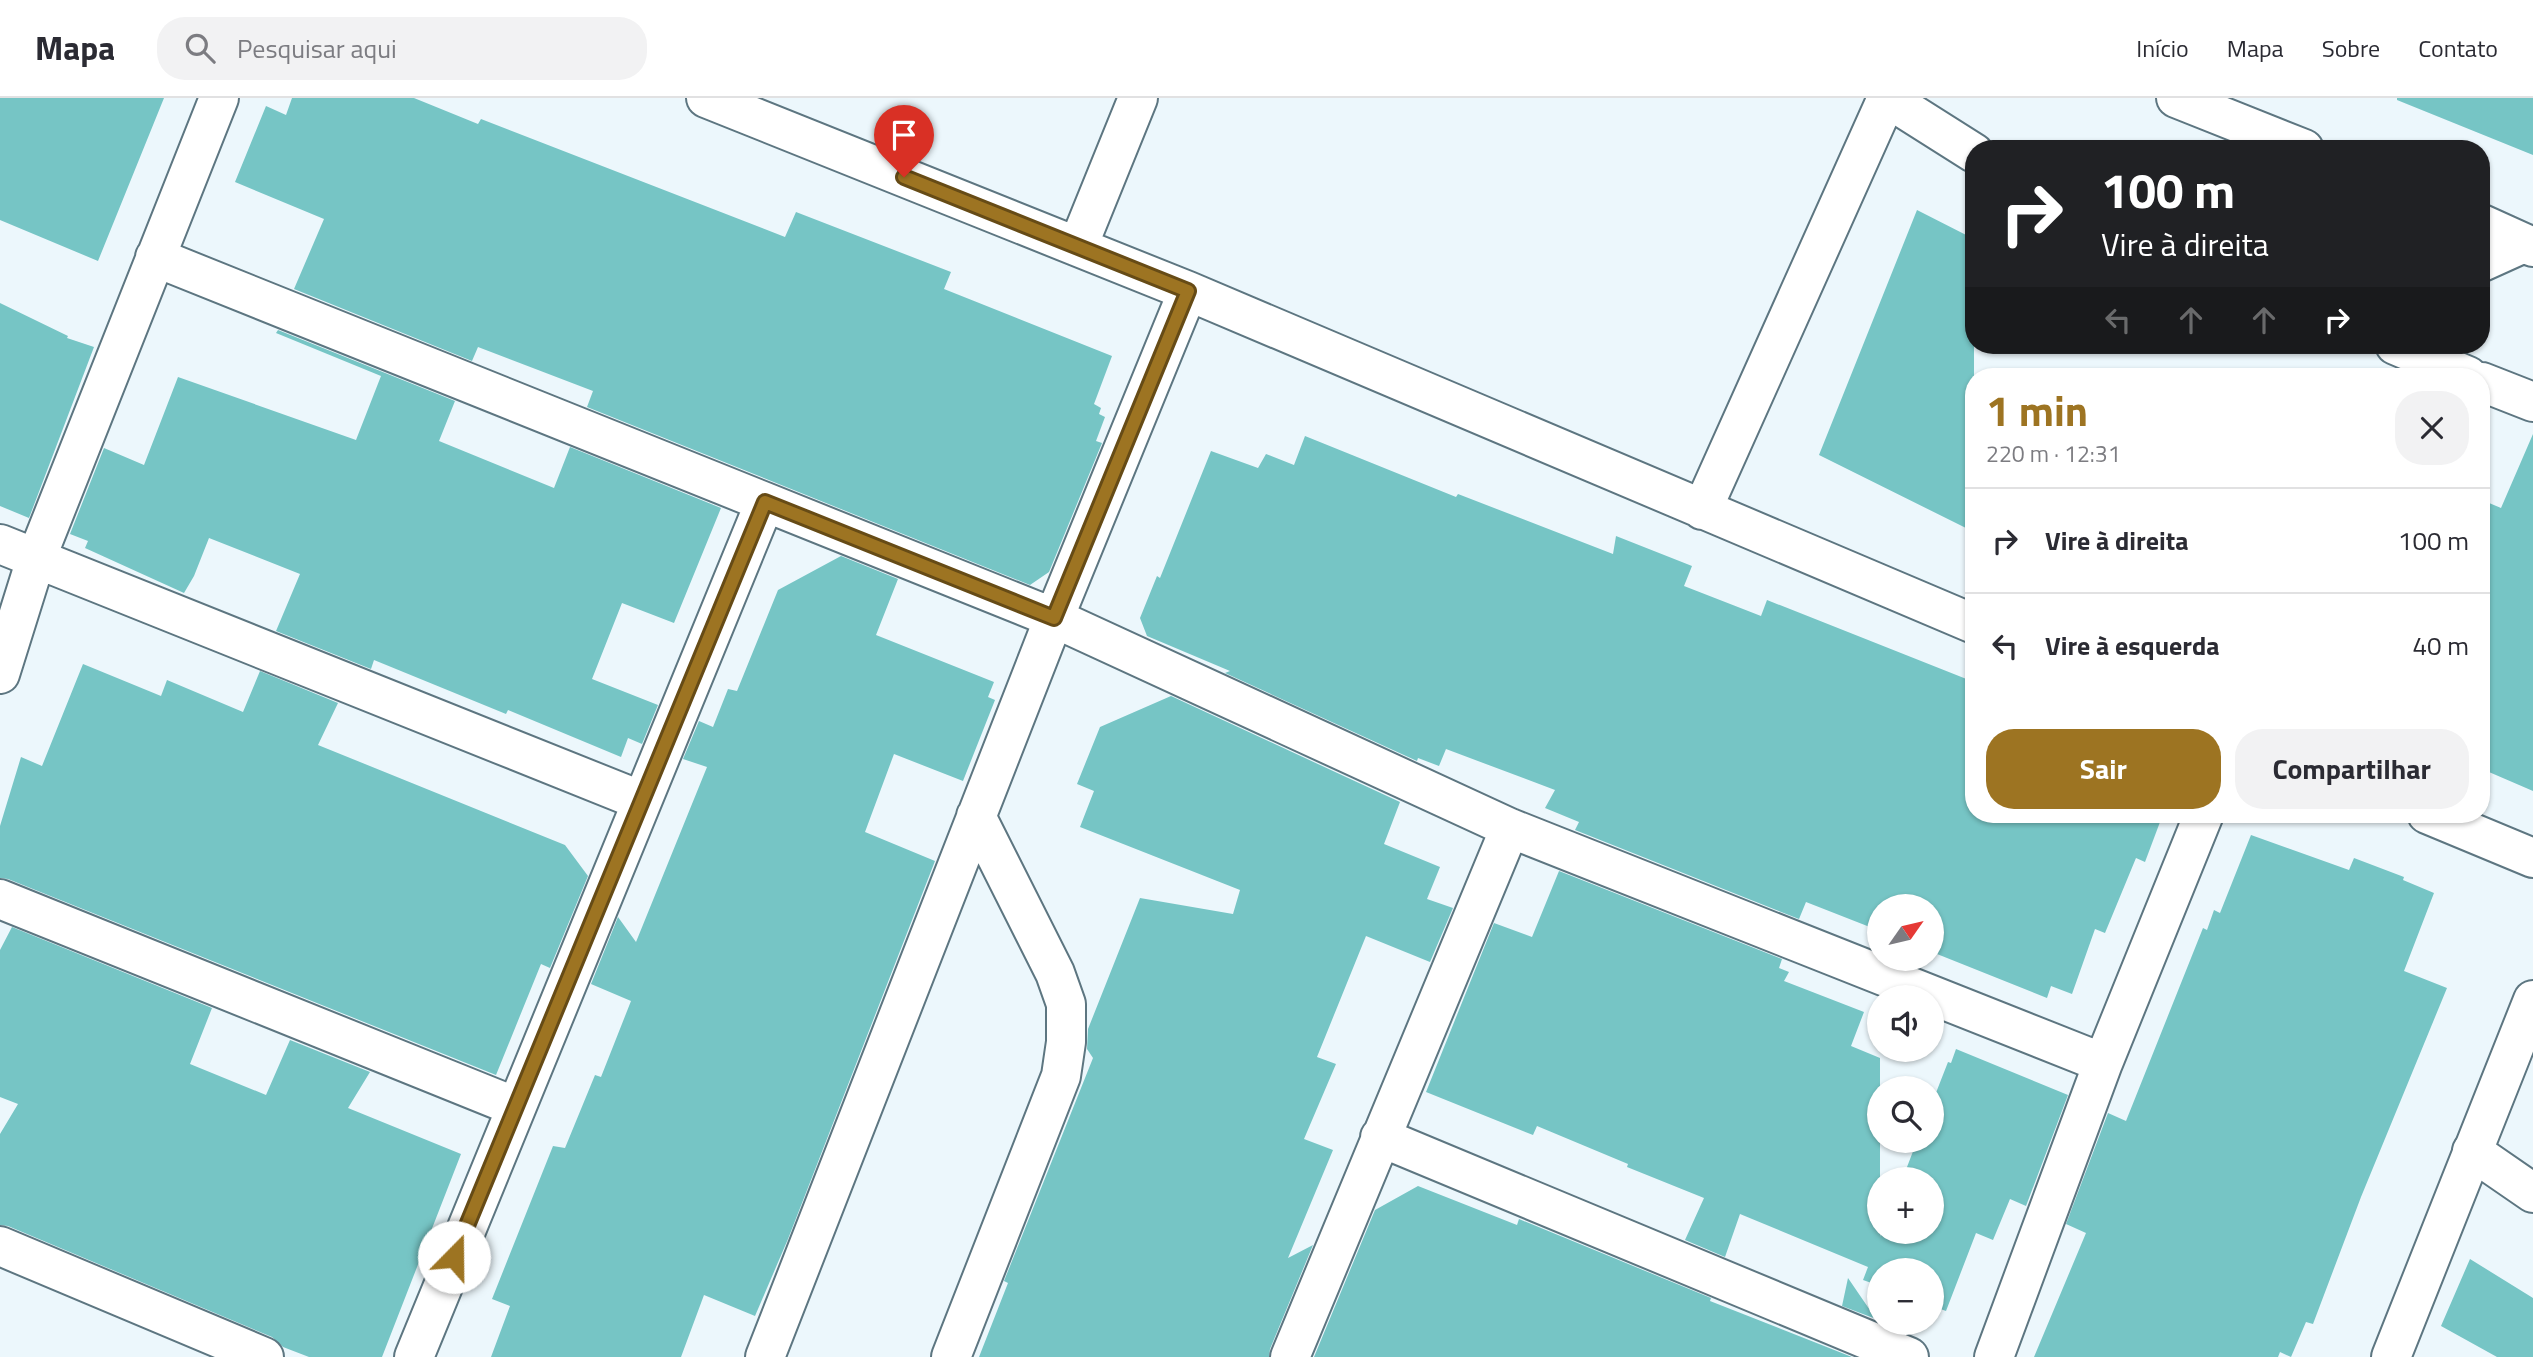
<!DOCTYPE html>
<html lang="pt">
<head>
<meta charset="utf-8">
<style>
  :root { --surface:#fff; --page:#f2f2f3; --text:#2b2b33; --muted:#7c7c81; --line:#e1e1e2; --accent:#9d7422 }
  body { margin:0; font-family:"Titillium Web",sans-serif; background:var(--page); color:var(--text); height:100vh; display:flex; flex-direction:column; font-size:26px; white-space:nowrap }
  * { box-sizing:border-box; margin:0 }
  p { font-size:23px; color:var(--muted) }
  .icon { flex:none; width:38px; height:38px; fill:none; stroke:currentColor; stroke-width:2; stroke-linecap:round; stroke-linejoin:round }
  .map { position:relative; flex:1; overflow:hidden }
  .sheet { position:absolute; left:1965px; top:270px; width:525px; height:455px; display:flex; flex-direction:column; background:var(--surface); border-radius:28px; box-shadow:0 2px 5px #0004 }
  .sheet>* { flex:none }
  .top-card { position:absolute; left:1965px; top:42px; width:525px; height:214px; border-radius:28px; box-shadow:0 2px 5px #0004; background:#202124; color:#fff; overflow:hidden }
  .needle { width:46px; rotate:56deg }
  .buttons { position:absolute; left:1867px; top:796px; display:grid; gap:14px }
  .buttons a { display:grid; place-items:center; width:77px; height:77px; border-radius:50%; background:var(--surface); box-shadow:0 2px 5px #0004; font-size:35px }
  .pin { position:absolute; display:grid; place-items:center; width:60px; height:60px; color:#fff; margin:-72px -30px; border-radius:50% 50% 50% 0; rotate:-45deg; box-shadow:0 0 7px #0007 }
  .pin .icon { rotate:45deg }
  .me { position:absolute; width:77px; margin:-38px; rotate:22deg; stroke-linejoin:round; filter:drop-shadow(0 0 5px #0008) }
  .turn { display:flex; align-items:center; gap:24px; height:147px; padding:0 21px; font-size:32px }
  .turn .icon { width:91px; height:91px; stroke-width:2.5 }
  .turn b { display:block; font-size:49px; line-height:60px }
  .lanes { display:flex; align-items:center; height:66px; padding:0 21px; background:#0003; justify-content:center; gap:35px; direction:ltr }
  .lanes .off { opacity:.35 }
  .round { display:grid; place-items:center; flex:none; width:74px; height:74px; border-radius:28px; background:var(--page) }
  .summary { display:flex; align-items:center; justify-content:space-between; height:119px; padding:0 21px }
  h1 { font-size:42px; font-weight:700; line-height:52px; color:var(--accent) }
  .action { display:flex; gap:14px; margin-top:auto; padding:14px 21px }
  .action a { flex:1; height:80px; border-radius:28px; background:var(--accent); color:#fff; font-size:28px; font-weight:700; line-height:80px; text-align:center }
  .action a+a { background:var(--page); color:var(--text) }
  ul { padding:0; list-style:none }
  li { display:flex; align-items:center; gap:21px; height:105px; padding:0 21px; border-top:2px solid var(--line) }
  li div { flex:1 }
  li b { display:block; font-size:26px }
  li em { font-style:normal }
  header { display:flex; align-items:center; gap:42px; box-sizing:border-box; height:98px; padding:0 35px; background:var(--surface); border-bottom:2px solid var(--line) }
  header strong { font-size:33px }
  nav { display:flex; gap:38px; margin-inline-start:auto; font-size:24px }
  .search { width:490px; height:63px; background:var(--page); display:flex; align-items:center; gap:18px; box-sizing:border-box; padding:0 24px; border-radius:28px; color:var(--muted); font-size:26px }
  .map>svg:first-child { display:block }
  .building { fill:#76c5c5 }
  .lines { fill:none; stroke-linecap:round; stroke-linejoin:round }
  .minor-casing { stroke:#5d7681; stroke-width:42 }
  .tertiary-casing { stroke:#5d7681; stroke-width:42 }
  .secondary-casing { stroke:#5d7681; stroke-width:42 }
  .minor { stroke:#fff; stroke-width:38 }
  .tertiary { stroke:#fff; stroke-width:38 }
  .secondary { stroke:#fff; stroke-width:38 }
  .route-casing { stroke:#664b16; stroke-width:18 }
  .route { stroke:#9d7422; stroke-width:12 }
</style>
</head>
<body>
<header>
<strong>Mapa</strong>
<div class="search"><svg class="icon" aria-label="search" viewBox="0 0 24 24"><circle cx="10" cy="10" r="6"/><path d="M15 15l6 6"/></svg>Pesquisar aqui</div>
<nav><a>Início</a><a>Mapa</a><a>Sobre</a><a>Contato</a></nav>
</header>
<div class="map">
<svg width="2533" height="1259" viewBox="0 0 2533 1259">
  <rect width="100%" height="100%" fill="#ecf7fc"/>
  <!-- building -->
  <path class="building" d="M0,0H164L98,163L0,122Z
    M292,0H414L478,26L481,21L785,139L796,114L951,174L944,191L1112,258L1094,306L1101,310L1099,316L1105,319L1096,343L1102,345L1049,474L1030,487L587,309L593,293L478,249L472,263L294,191L324,121L235,84L266,8L286,17Z
    M2397,0H2533V57L2397,2Z
    M1917,112L1974,141V434L1819,357Z
    M0,205L68,238L67,240L94,249L29,420L0,408Z
    M278,232L455,303L439,343L554,390L570,349L721,410L674,525L622,505L592,581L658,607L642,646L628,640L621,659L508,612L506,616L374,562L371,571L276,533L300,476L209,440L194,478L184,495L85,450L88,443L70,436L104,350L144,367L178,279L356,342L381,278L276,235Z
    M2533,336V693L2482,671V402L2501,410Z
    M1305,338L1456,399L1458,396L1613,456L1616,438L1692,468L1684,488L1761,518L1767,502L1974,584V716H2163L2145,764L2136,760L2105,835L2095,831L2072,896L2051,888L2047,900L1932,854V808H1880V833L1806,804L1799,821L1575,732L1579,724L1545,710L1555,692L1446,651L1439,668L1418,660L1417,663L1225,575L1230,573L1147,538L1140,520L1157,478L1160,480L1211,353L1258,370L1266,356L1294,367Z
    M841,458L898,481L876,537L994,584L988,599L995,602L963,683L894,656L891,664L865,734L935,763L788,1141L755,1218L704,1197L681,1259H491L510,1208L492,1201L553,1048L565,1050L595,977L601,979L631,903L591,886L618,819L636,844L707,669L683,661L699,623L713,629L728,591L737,593L778,492Z
    M83,566L161,598L167,582L243,614L260,573L338,605L318,647L565,747L588,778L550,870L541,866L496,977L8,781L0,780V728L21,659L42,668Z
    M1171,598L1400,704L1384,746L1440,769L1427,801L1453,810L1430,864L1366,838L1317,959L1336,966L1304,1041L1333,1052L1288,1160L1313,1147L1270,1251L1269,1259H979L1008,1185L1004,1183L1093,960L1087,951L1088,931L1140,800L1233,816L1240,792L1080,729L1094,693L1077,686L1100,629Z
    M2251,737L2349,772L2354,760L2404,779L2403,782L2434,795L2404,873L2447,890L2361,1099L2313,1226L2306,1224L2291,1259L2280,1254L2278,1259H2034L2086,1135L2066,1126L2108,1015L2126,1023L2203,830L2207,832L2214,812L2220,815Z
    M1559,773L1782,861L1779,870L1789,874L1784,883L1864,914L1851,948L1880,960V1139L1881,1134H1932V1082H1902L1917,1043H1932V1005L1948,964L1951,965L1956,951L2068,997L2026,1108L2010,1101L1993,1142L1976,1135L1946,1213L1932,1208V1172H1880V1188L1863,1182L1868,1169L1740,1116L1725,1159L1685,1142L1704,1100L1627,1069L1628,1066L1537,1028L1533,1037L1426,994L1494,825L1532,839Z
    M12,829L212,910L190,966L266,997L290,942L370,974L348,1010L461,1056L382,1259H309L283,1249L272,1239L8,1128L0,1127V1036L18,1006L0,999V852Z
    M1418,1088L1517,1127L1519,1121L1711,1200L1710,1203L1852,1259H1314L1375,1112Z
    M2470,1161L2533,1200V1259H2497L2441,1228Z
    M1848,1180L1876,1221L1842,1208Z"/>
  <g class="lines">
    <!-- minor casing -->
    <g class="minor-casing">
      <path id="minor" d="M706,0L1188,193L1974,526
        M1078,148L1138,0
        M155,159L765,404L414,1259
        M765,404L1054,520L1510,730L2103,965
        M1702,412L1887,0
        M0,446L642,703
        M0,576L36,461L219,0
        M2427,716L2533,760
        M0,801L516,1009
        M1380,1039L1909,1259
        M2472,1053L2533,1095
        M0,1148L264,1259
        M765,1259L1054,520L1188,193
        M951,1259L1061,978L1066,944V906L1055,875L976,718
        M1290,1259L1510,730
        M1994,1259L2103,965L2204,716"/>
    </g>
    <!-- tertiary casing -->
    <g class="tertiary-casing">
      <path id="tertiary" d="M2391,1259L2533,902"/>
    </g>
    <!-- secondary casing -->
    <g class="secondary-casing">
      <path id="secondary" d="M1887,0L1974,55
        M2176,0L2304,51
        M2482,126L2533,149
        M2482,164L2524,145
        M2395,247L2468,278
        M2482,284L2533,304"/>
    </g>
    <!-- minor -->
    <use href="#minor" class="minor"/>
    <!-- tertiary -->
    <use href="#tertiary" class="tertiary"/>
    <!-- secondary -->
    <use href="#secondary" class="secondary"/>
  </g>
  <g class="lines">
    <!-- route casing -->
    <g class="route-casing">
      <path id="route" d="M454,1159L765,404L1054,520L1188,193L904,79"/>
    </g>
    <!-- route -->
    <use href="#route" class="route"/>
  </g>
</svg>
<div class="buttons">
<a><svg class="needle" viewBox="-14 -14 28 28"><path d="M0-13l5 13h-10z" fill="#e53935"/><path d="M0 13l5-13h-10z" fill="#7c7c81"/></svg></a>
<a><svg class="icon" aria-label="sound" viewBox="0 0 24 24"><path d="M4 9h4l5-4v14l-5-4H4zM17 9q2 3 0 6"/></svg></a>
<a><svg class="icon" aria-label="search" viewBox="0 0 24 24"><circle cx="10" cy="10" r="6"/><path d="M15 15l6 6"/></svg></a>
<a>+</a>
<a>−</a>
</div>
<div class="pin" style="left:904px;top:79px;background:#d93025"><svg class="icon" aria-label="arrive" viewBox="0 0 24 24"><path d="M6 21V4h12l-3 4 3 4H6"/></svg></div>
<svg class="me" style="left:454px;top:1159px" viewBox="-20 -20 40 40"><circle r="19" fill="#fff"/><path d="M0-13L10 11 0 6-10 11z" fill="#9d7422"/></svg>
<div class="top-card">
<div class="turn"><svg class="icon" aria-label="right" viewBox="0 0 24 24"><path d="M7 20v-9h11M14 6l5 5-5 5"/></svg><div><b>100 m</b>Vire à direita</div></div>
<div class="lanes"><svg class="icon off" aria-label="left" viewBox="0 0 24 24"><path d="M17 20v-9H6M10 6l-5 5 5 5"/></svg><svg class="icon off" aria-label="ahead" viewBox="0 0 24 24"><path d="M12 20V5M6 11l6-6 6 6"/></svg><svg class="icon off" aria-label="ahead" viewBox="0 0 24 24"><path d="M12 20V5M6 11l6-6 6 6"/></svg><svg class="icon" aria-label="right" viewBox="0 0 24 24"><path d="M7 20v-9h11M14 6l5 5-5 5"/></svg></div>
</div>
<section class="sheet">
<div class="summary"><div><h1>1 min</h1><p>220 m · 12:31</p></div><a class="round"><svg class="icon" aria-label="close" viewBox="0 0 24 24"><path d="M6 6l12 12M18 6L6 18"/></svg></a></div>
<ul>
<li><svg class="icon" aria-label="right" viewBox="0 0 24 24"><path d="M7 20v-9h11M14 6l5 5-5 5"/></svg><div><b>Vire à direita</b></div><em>100 m</em></li>
<li><svg class="icon" aria-label="left" viewBox="0 0 24 24"><path d="M17 20v-9H6M10 6l-5 5 5 5"/></svg><div><b>Vire à esquerda</b></div><em>40 m</em></li>
</ul>
<div class="action"><a>Sair</a><a>Compartilhar</a></div>
</section>
</div>
</body>
</html>
